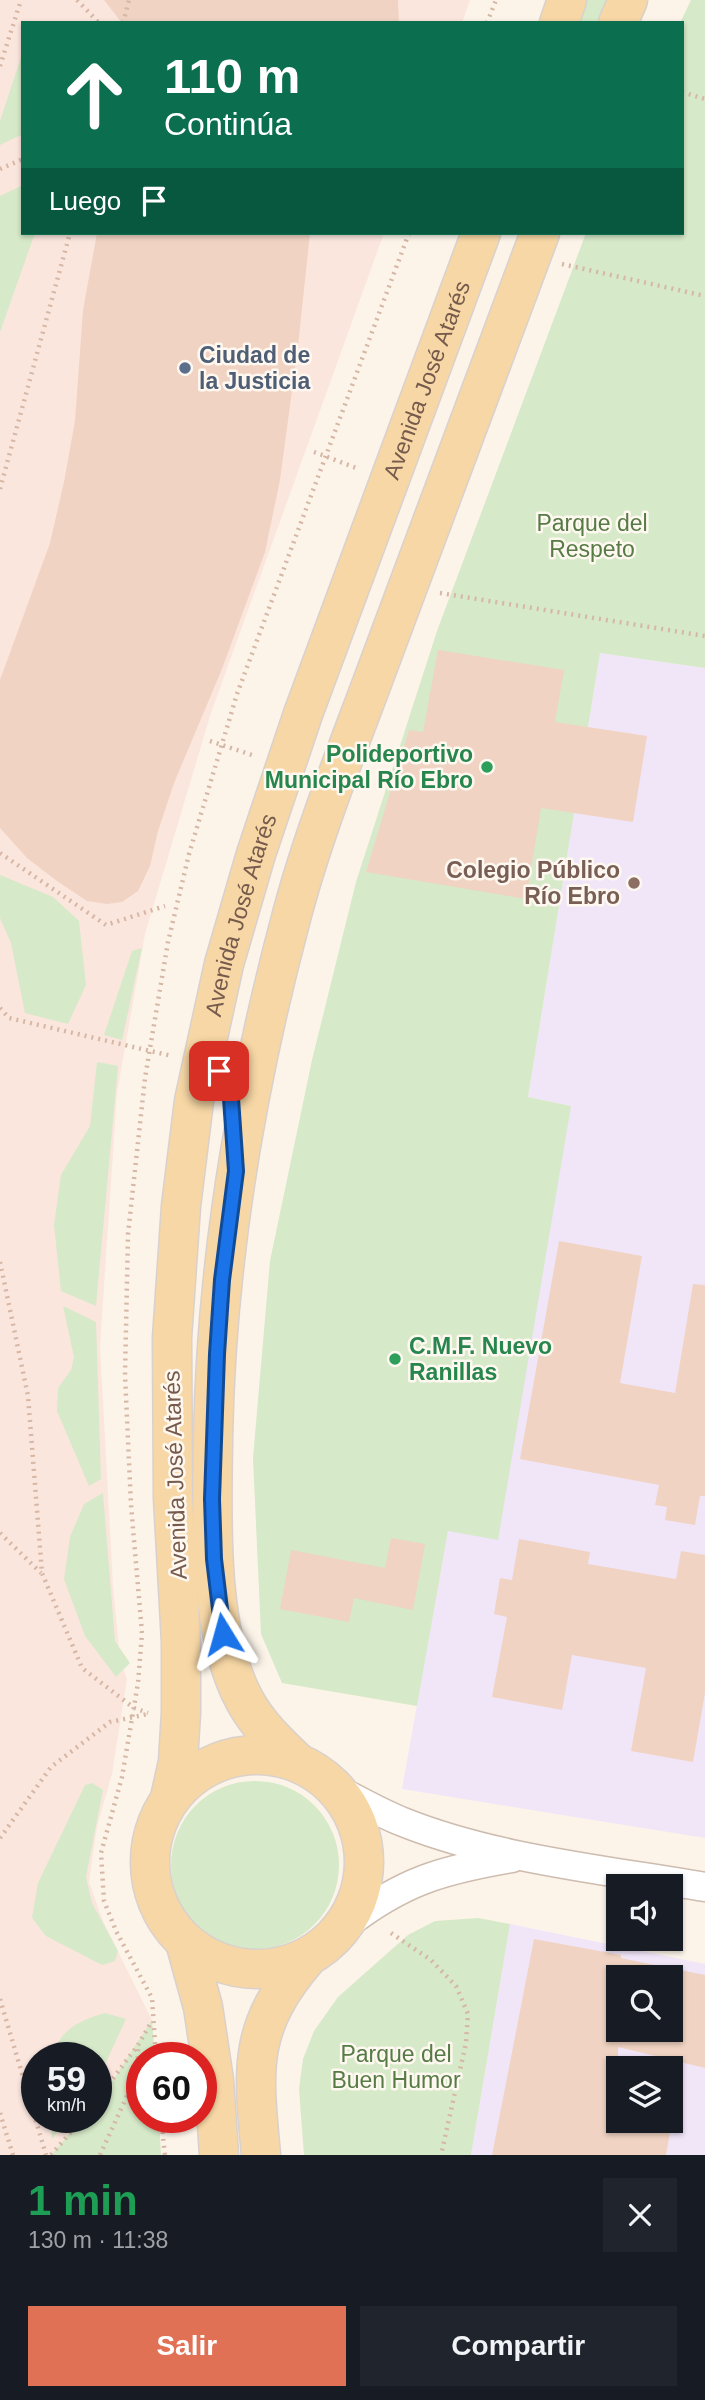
<!DOCTYPE html>
<html lang="es">
<head>
<meta charset="utf-8">
<style>
  :root { --surface:#171b24; --page:#20242c; --text:#f1f3f6; --muted:#9ea1a6; --accent:#e07154 }
  body { margin:0; font-family:Arial,sans-serif; background:var(--page); color:var(--text); height:100vh; display:flex; flex-direction:column; font-size:26px; white-space:nowrap }
  * { box-sizing:border-box; margin:0 }
  p { font-size:23px; color:var(--muted) }
  .icon { flex:none; width:38px; height:38px; fill:none; stroke:currentColor; stroke-width:2; stroke-linecap:round; stroke-linejoin:round }
  .map { position:relative; height:2155px; overflow:hidden }
  .side { display:flex; flex-direction:column; background:var(--surface); flex:1 }
  .side>* { flex:none }
  .top-card { position:absolute; left:21px; top:21px; width:663px; height:214px; border-radius:0px; box-shadow:0 2px 5px #0004; background:#0b6e4f; color:#fff; overflow:hidden }
  .fabs { position:absolute; left:606px; top:1874px; display:grid; gap:14px }
  .fabs a { display:grid; place-items:center; width:77px; height:77px; border-radius:0px; background:var(--surface); box-shadow:0 2px 5px #0004; font-size:35px }
  .speed { position:absolute; left:21px; top:2042px; display:flex; gap:14px; font-size:35px; font-weight:700; text-align:center }
  .speed>* { display:grid; place-content:center; width:91px; height:91px; border-radius:50%; background:var(--surface); box-shadow:0 2px 5px #0004; line-height:1 }
  .speed small { font-size:18px; font-weight:400 }
  .speed .limit { border:10px solid #d22; background:#fff; color:#111 }
  .pin { position:absolute; display:grid; place-items:center; width:60px; height:60px; color:#fff; margin:-30px; border-radius:14px; box-shadow:0 4px 10px #0006 }
  .me { position:absolute; width:77px; margin:-38px; rotate:352deg; stroke-linejoin:round; filter:drop-shadow(0 0 5px #0008) }
  .turn { display:flex; align-items:center; gap:24px; height:147px; padding:0 28px; font-size:32px }
  .turn .icon { width:91px; height:91px; stroke-width:2.5 }
  .turn b { display:block; font-size:49px; line-height:60px }
  .then { display:flex; align-items:center; height:66px; padding:0 28px; background:#0003; gap:14px; font-size:26px }
  .round { display:grid; place-items:center; flex:none; width:74px; height:74px; border-radius:0px; background:var(--page) }
  .headline { display:flex; align-items:center; justify-content:space-between; height:119px; padding:0 28px }
  h1 { font-size:42px; font-weight:600; line-height:52px; color:#1e9e55 }
  .primary-button { display:flex; gap:14px; margin-top:auto; padding:14px 28px }
  .primary-button a { flex:1; height:80px; border-radius:0px; background:var(--accent); color:#fff; font-size:28px; font-weight:600; line-height:80px; text-align:center }
  .primary-button a+a { background:var(--page); color:var(--text) }
  .map>svg:first-child { display:block }
  .commercial { fill:#fbe6de }
  .education { fill:#f1e6f8; fill-rule:evenodd }
  .green { fill:#d6e9c8 }
  .building { fill:#f0d3c2 }
  .lines { fill:none; stroke-linecap:round; stroke-linejoin:round }
  .service-casing { stroke:#cebcaf; stroke-width:17 }
  .minor-casing { stroke:#cebcaf; stroke-width:31 }
  .primary-casing { stroke:#d9d1cd; stroke-width:41 }
  .path { stroke:#d6b7a5; stroke-width:4.5; stroke-dasharray:2 5; stroke-linecap:butt }
  .service { stroke:#fff; stroke-width:14 }
  .minor { stroke:#fff; stroke-width:28 }
  .primary { stroke:#f7d7a5; stroke-width:38 }
  .route-casing { stroke:#114b97; stroke-width:18 }
  .route { stroke:#1a73e8; stroke-width:12 }
  .service-dot { fill:#5c6f8a; stroke:#fef8f0; stroke-width:2.5 }
  .leisure-dot { fill:#2e9e5b; stroke:#fef8f0; stroke-width:2.5 }
  .education-dot { fill:#8d6e63; stroke:#fef8f0; stroke-width:2.5 }
  .labels { text-anchor:middle; dominant-baseline:central; stroke-width:5; stroke-linejoin:round; paint-order:stroke }
  .service-label { font-size:23px; font-weight:bold; fill:#4e5e75; stroke:#fef8f0; text-anchor:start }
  .street-label { font-size:23px; fill:#765b4d; stroke:#fef8f0 }
  .park-label { font-size:23px; fill:#567b45; stroke:#fef8f0 }
  .leisure-label { font-size:23px; font-weight:bold; fill:#27864d; stroke:#fef8f0; text-anchor:end }
  .education-label { font-size:23px; font-weight:bold; fill:#785e54; stroke:#fef8f0; text-anchor:end }
</style>
</head>
<body>
<div class="map">
<svg width="705" height="2155" viewBox="0 0 705 2155">
  <rect width="100%" height="100%" fill="#fcf4e9"/>
  <!-- commercial -->
  <path class="commercial" d="M0,0H470L462,23H23V233H384L211,713L145,934L117,1093L100,1346L113,1586L120,1658L127,1679L112,1774L97,1827L89,1882L103,1921L152,2020L138,2045L96,2101V2058H37V2118H83L51,2155H0Z"/>
  <!-- education -->
  <path class="education" d="M600,653L705,668V1838L402,1789L448,1531L571,1106L528,1097Z
    M510,1924L705,1964V2155H471ZM618,1978H670V2030H618ZM618,2068H670V2121H618Z"/>
  <!-- green -->
  <path class="green" d="M587,0H608L599,23H579Z
    M691,0H705V668L600,653L528,1097L571,1106L498,1540L448,1531L417,1706L282,1683L261,1634L253,1458L270,1261L312,1060L356,882L437,631L586,233H682V23H680Z
    M23,51V134L0,145V121Z
    M23,185V233H35L0,332V196Z
    M0,875L53,897L79,921L86,985L68,1024L25,1013L11,943L0,918Z
    M142,948L122,1040L104,1035L132,951Z
    M97,1062L118,1066L96,1306L61,1291L54,1225L61,1175L90,1126Z
    M63,1306L96,1322L101,1479L89,1486L57,1411L58,1388L71,1370L74,1357Z
    M103,1493L115,1641L130,1663L116,1677L85,1636L64,1579L70,1537L84,1504Z
    M171 1865a84 84 0 1 1 168 0a84 84 0 1 1-168 0Z
    M92,1783L103,1790L86,1877L92,1903L118,1951L115,1961L102,1965L46,1936L32,1918L38,1883L85,1785Z
    M478,1918L510,1924L471,2155H304L299,2089L303,2059L314,2031L338,1997L408,1935L435,1921Z
    M105,2013L126,2019L96,2084V2058H53C57,2031 80,2020 105,2013Z
    M152,2020L155,2058H142V2118H159L161,2155H51L83,2118H96V2101L109,2086Z
    M50,2118H69L52,2139Z"/>
  <!-- building -->
  <path class="building" d="M104,0H398L399,23H122Z
    M97,233H310L298,346L280,480L265,552L222,669L174,783L158,831L150,866L138,891L122,902L107,904L87,901L57,881L27,858L0,828V680L50,543L64,482L75,421L83,310Z
    M438,650L564,670L555,722L647,736L633,822L541,808L526,899L366,872L409,730L423,732Z
    M559,1241L642,1256L620,1383L675,1393L693,1284L705,1285V1496H700L695,1525L665,1520L667,1507L655,1505L659,1485L520,1459Z
    M391,1538L425,1544L413,1610L354,1598L349,1622L280,1609L291,1550L385,1568Z
    M519,1539L590,1552L588,1564L676,1579L681,1551L705,1555V1693L693,1762L631,1751L646,1668L572,1655L562,1710L492,1697L507,1617L494,1614L500,1578L512,1580Z
    M534,1939L621,1955V1958L664,1967L663,1978H617L608,2030H670V1968L705,1975V2068L618,2047V2121H672L666,2155H492Z"/>
  <g class="lines">
    <!-- service casing -->
    <g class="service-casing">
      <path id="service" d="M203,1065C233,1076 230,1084 232,1113"/>
    </g>
    <!-- minor casing -->
    <g class="minor-casing">
      <path id="minor" d="M336,1789C358,1800 380,1813 403,1822C495,1859 607,1870 705,1887
        M346,1925C403,1881 442,1870 512,1858"/>
    </g>
    <!-- primary casing -->
    <g class="primary-casing">
      <g id="primary">
        <path d="M559,23L567,0"/>
        <path d="M618,23L628,0"/>
        <circle cx="257" cy="1862" r="107"/>
        <path d="M297,1762C278,1744 258,1725 245,1701C207,1632 212,1517 213,1439C216,1265 245,1091 290,922C313,833 350,743 382,656C434,515 487,374 540,233"/>
        <path id="s1" d="M170,1798L178,1762L181,1712V1642L173,1498L172,1338L181,1206L194,1101L224,964L256,854L303,714L481,233"/>
        <path d="M185,1942L203,2007L214,2080L219,2155"/>
        <path d="M261,2155C253,2068 247,2028 307,1958"/>
      </g>
    </g>
    <!-- path -->
    <path class="path" d="M77,0L99,23
      M123,23L129,0
      M487,23L496,0
      M0,66L21,0
      M682,92L705,99
      M0,169L23,159
      M562,264L705,296
      M314,452L359,469
      M0,489L70,233
      M440,593L705,636
      M210,741L255,756
      M0,853L106,925L165,906
      M0,1008L9,1018L172,1056
      M0,1262L28,1396L42,1573L82,1668L134,1708L148,1713
      M0,1533L41,1573
      M0,1838L51,1767L110,1722L148,1714
      M391,1933L431,1960L456,1986L468,2014L466,2043L441,2155
      M0,1999L46,2155
      M156,2058L152,1998L116,1931L104,1901L101,1853L122,1777L138,1683L142,1633L131,1505L125,1375L128,1234L145,1078L168,942L189,854L237,694L409,233
      M96,2101L138,2045L152,2021
      M0,2113L13,2155
      M161,2118L165,2155
      M51,2155L83,2118
      M100,2155L138,2072V2045"/>
    <!-- service -->
    <use href="#service" class="service"/>
    <!-- minor -->
    <use href="#minor" class="minor"/>
    <!-- primary -->
    <use href="#primary" class="primary"/>
  </g>
  <g class="lines">
    <!-- route casing -->
    <g class="route-casing">
      <path id="route" d="M219,1071L227,1077L230,1084L236,1171L222,1280L217,1354L212,1499L214,1559L223,1634"/>
    </g>
    <!-- route -->
    <use href="#route" class="route"/>
  </g>
  <!-- markers -->
  <circle class="service-dot" cx="185" cy="368" r="7"/>
  <g class="leisure-dot">
    <circle cx="487" cy="767" r="7"/>
    <circle cx="395" cy="1359" r="7"/>
  </g>
  <circle class="education-dot" cx="634" cy="883" r="7"/>
  <g class="labels">
    <!-- service labels -->
    <g class="service-label">
      <text x="199" y="355">Ciudad de<tspan x="199" dy="26">la Justicia</tspan></text>
    </g>
    <!-- street labels -->
    <g class="street-label">
      <text stroke="none"><textPath href="#s1" startOffset="1458">Avenida José Atarés</textPath></text>
      <text stroke="none"><textPath href="#s1" startOffset="891">Avenida José Atarés</textPath></text>
      <text transform="translate(175 1475) rotate(-92)">Avenida José Atarés</text>
    </g>
    <!-- park labels -->
    <g class="park-label">
      <text x="592" y="523">Parque del<tspan x="592" dy="26">Respeto</tspan></text>
      <text x="396" y="2054">Parque del<tspan x="396" dy="26">Buen Humor</tspan></text>
    </g>
    <!-- leisure labels -->
    <g class="leisure-label">
      <text x="473" y="754">Polideportivo<tspan x="473" dy="26">Municipal Río Ebro</tspan></text>
      <text x="409" y="1346" text-anchor="start">C.M.F. Nuevo<tspan x="409" dy="26">Ranillas</tspan></text>
    </g>
    <!-- education labels -->
    <g class="education-label">
      <text x="620" y="870">Colegio Público<tspan x="620" dy="26">Río Ebro</tspan></text>
    </g>
  </g>
</svg>
<div class="fabs">
<a><svg class="icon" aria-label="sound" viewBox="0 0 24 24"><path d="M4 9h4l5-4v14l-5-4H4zM17 9q2 3 0 6"/></svg></a>
<a><svg class="icon" aria-label="search" viewBox="0 0 24 24"><circle cx="10" cy="10" r="6"/><path d="M15 15l6 6"/></svg></a>
<a><svg class="icon" aria-label="layers" viewBox="0 0 24 24"><path d="M12 4l9 5-9 5-9-5zM3 14l9 5 9-5"/></svg></a>
</div>
<div class="speed"><div>59<small>km/h</small></div><div class="limit">60</div></div>
<div class="pin" style="left:219px;top:1071px;background:#d93025"><svg class="icon" aria-label="arrive" viewBox="0 0 24 24"><path d="M6 21V4h12l-3 4 3 4H6"/></svg></div>
<svg class="me" style="left:223px;top:1634px" viewBox="-20 -20 40 40"><path d="M0-17L14 15 0 8-14 15z" fill="#1a73e8" stroke="#fff" stroke-width="4"/></svg>
<div class="top-card">
<div class="turn"><svg class="icon" aria-label="ahead" viewBox="0 0 24 24"><path d="M12 20V5M6 11l6-6 6 6"/></svg><div><b>110 m</b>Continúa</div></div>
<div class="then">Luego<svg class="icon" aria-label="arrive" viewBox="0 0 24 24"><path d="M6 21V4h12l-3 4 3 4H6"/></svg></div>
</div>
</div>
<section class="side">
<div class="headline"><div><h1>1 min</h1><p>130 m · 11:38</p></div><a class="round"><svg class="icon" aria-label="close" viewBox="0 0 24 24"><path d="M6 6l12 12M18 6L6 18"/></svg></a></div>
<div class="primary-button"><a>Salir</a><a>Compartir</a></div>
</section>
</body>
</html>
